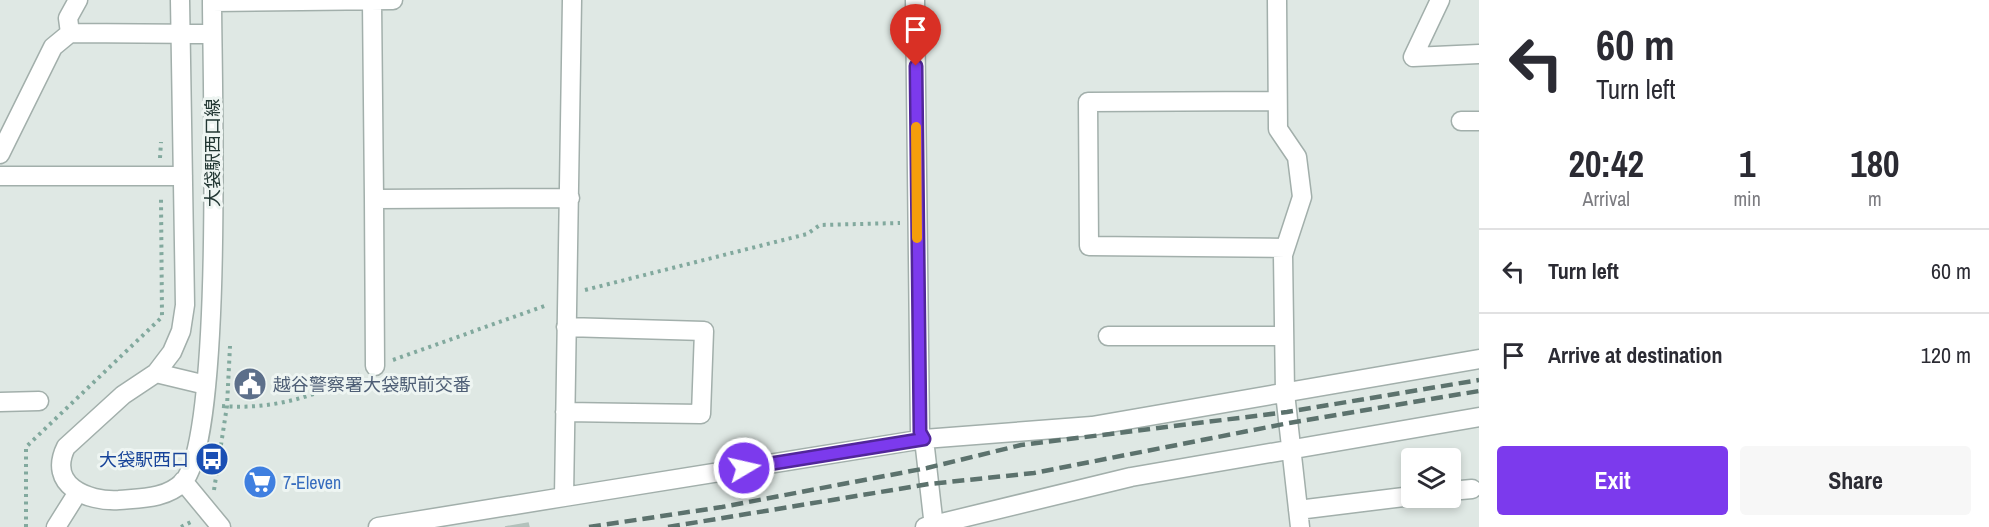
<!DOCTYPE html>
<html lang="en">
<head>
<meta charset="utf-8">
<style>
  :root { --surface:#fff; --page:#f7f7f7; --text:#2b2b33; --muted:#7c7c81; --line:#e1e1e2; --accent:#7c3aed }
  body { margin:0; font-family:"Archivo Narrow","Noto Sans JP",sans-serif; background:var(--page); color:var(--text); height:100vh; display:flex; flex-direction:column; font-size:22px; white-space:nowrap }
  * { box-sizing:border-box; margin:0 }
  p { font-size:20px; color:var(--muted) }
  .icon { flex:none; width:33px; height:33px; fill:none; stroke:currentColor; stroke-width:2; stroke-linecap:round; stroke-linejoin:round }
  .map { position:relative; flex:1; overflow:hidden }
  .side { display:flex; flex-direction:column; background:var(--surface); width:510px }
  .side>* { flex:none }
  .hud { background:#fff; color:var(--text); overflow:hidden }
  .fabs { position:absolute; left:1401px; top:448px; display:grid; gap:12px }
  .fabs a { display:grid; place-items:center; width:60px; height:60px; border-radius:6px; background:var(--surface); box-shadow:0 3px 9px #0003; font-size:30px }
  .pin { position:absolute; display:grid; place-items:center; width:51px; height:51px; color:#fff; margin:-62px -26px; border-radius:50% 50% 50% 0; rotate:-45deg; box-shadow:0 0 6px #0007 }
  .pin .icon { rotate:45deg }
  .me { position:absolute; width:66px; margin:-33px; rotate:81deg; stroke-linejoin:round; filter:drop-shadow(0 0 4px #0008) }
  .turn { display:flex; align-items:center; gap:21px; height:126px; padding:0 18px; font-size:27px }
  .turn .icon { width:78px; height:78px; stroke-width:2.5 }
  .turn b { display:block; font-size:42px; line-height:51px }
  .eta { display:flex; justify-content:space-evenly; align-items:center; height:102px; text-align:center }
  .eta b { font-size:36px; font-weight:800; line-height:42px }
  .primary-button { display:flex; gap:12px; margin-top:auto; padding:12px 18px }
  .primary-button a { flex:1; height:69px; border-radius:6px; background:var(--accent); color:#fff; font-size:24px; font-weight:800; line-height:69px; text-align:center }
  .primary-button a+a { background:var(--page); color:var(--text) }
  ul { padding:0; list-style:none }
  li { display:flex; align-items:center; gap:18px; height:84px; padding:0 18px; border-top:2px solid var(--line) }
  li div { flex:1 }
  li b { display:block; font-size:22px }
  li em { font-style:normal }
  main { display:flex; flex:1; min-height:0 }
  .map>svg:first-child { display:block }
  .building { fill:#b4c3bd; stroke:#b2c1bb; stroke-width:1.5 }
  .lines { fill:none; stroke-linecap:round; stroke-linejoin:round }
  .minor-casing { stroke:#a2afab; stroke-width:21 }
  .path { stroke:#82a99e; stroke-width:4; stroke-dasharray:3 4.5; stroke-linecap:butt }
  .minor { stroke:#fff; stroke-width:18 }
  .rail { stroke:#5c726d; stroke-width:4.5; stroke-dasharray:12 6; stroke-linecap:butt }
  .route-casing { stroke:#51269a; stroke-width:15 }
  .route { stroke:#7c3aed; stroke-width:10 }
  .slow { stroke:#f59e0b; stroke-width:10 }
  .labels { text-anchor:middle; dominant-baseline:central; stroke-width:6; stroke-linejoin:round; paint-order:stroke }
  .street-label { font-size:18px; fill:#213632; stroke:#eef5f2 }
  .service-label { font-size:18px; fill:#4e5e75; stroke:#eef5f2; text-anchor:start }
  .transit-label { font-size:18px; fill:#164399; stroke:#eef5f2; text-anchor:end }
  .shop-label { font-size:18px; fill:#366cbe; stroke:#eef5f2; text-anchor:start }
</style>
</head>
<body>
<main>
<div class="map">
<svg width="1479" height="527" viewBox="0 0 1479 527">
  <rect width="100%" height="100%" fill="#dfe8e4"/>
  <!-- building -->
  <path class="building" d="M528,523L529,527H505Z"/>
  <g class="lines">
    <!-- minor casing -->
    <g class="minor-casing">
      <path id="minor" d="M180,0L185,305L181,331L172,352L156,373L123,395L66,447C47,485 87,502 119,500C141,498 166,499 183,482C224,439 212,76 212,0
        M572,0L564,497L924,439L1092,426L1479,359
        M915,0L920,432L924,439L934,527
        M1277,0L1278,129L1297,157L1302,197L1283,255L1285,393L1300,527
        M1440,0L1413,57L1479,54
        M212,2L393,0
        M372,2L374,199
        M70,33L68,18L78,0
        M1276,101L1088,102L1089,246L1285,248
        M1461,121H1479
        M0,154L53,47L70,33L212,34
        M0,176H183
        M1108,336H1284
        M375,366L374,199L570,198
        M156,373L206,385
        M0,402L39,401
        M565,412L701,414L704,331L566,327
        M183,481L221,527
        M1450,491L1472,489
        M1298,510L1412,496
        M56,527L78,492
        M378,527L564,497
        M925,527L1131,477L1479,417"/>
    </g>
    <!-- path -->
    <path class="path" d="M160,158L161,142
      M585,290L807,234L820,225L900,223
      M393,360L547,305
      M222,406C271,410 316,397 359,374
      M214,490L227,406L230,346
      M26,527V447L162,317L161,199
      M181,527L193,521"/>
    <!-- minor -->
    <use href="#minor" class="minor"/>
    <!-- rail -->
    <path class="rail" d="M589,527L722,507L927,468L1021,445L1287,412L1479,380
      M668,527L929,484L1034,473L1289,423L1479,391"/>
  </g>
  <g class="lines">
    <!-- route casing -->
    <g class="route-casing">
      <path id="route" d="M744,468L924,439L920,432L916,66"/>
    </g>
    <!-- route -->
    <use href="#route" class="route"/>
    <!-- slow -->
    <path class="slow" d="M916,127L917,238"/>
  </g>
  <!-- icons -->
  <defs>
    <g id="civic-disc" transform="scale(1.725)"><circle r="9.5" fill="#5c6f8a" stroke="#eef5f2"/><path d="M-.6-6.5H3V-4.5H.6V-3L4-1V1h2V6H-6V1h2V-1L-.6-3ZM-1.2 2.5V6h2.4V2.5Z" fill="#fff"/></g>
    <g id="bus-disc" transform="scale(1.725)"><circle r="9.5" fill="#1a4fb4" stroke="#eef5f2"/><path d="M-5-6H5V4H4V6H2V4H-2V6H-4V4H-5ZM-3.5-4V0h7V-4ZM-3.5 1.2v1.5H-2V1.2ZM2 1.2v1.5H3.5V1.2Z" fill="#fff"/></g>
    <g id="supermarket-disc" transform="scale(1.725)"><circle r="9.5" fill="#3f7fe0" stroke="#eef5f2"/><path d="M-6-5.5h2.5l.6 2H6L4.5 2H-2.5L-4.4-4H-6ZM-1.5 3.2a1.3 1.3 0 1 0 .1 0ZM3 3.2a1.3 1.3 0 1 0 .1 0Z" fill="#fff"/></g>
  </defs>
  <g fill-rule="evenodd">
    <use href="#civic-disc" x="250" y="384"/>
    <use href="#bus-disc" x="212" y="459"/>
    <use href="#supermarket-disc" x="260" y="482"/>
  </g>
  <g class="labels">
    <!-- street labels -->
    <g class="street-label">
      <text transform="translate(212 153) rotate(-90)">大袋駅西口線</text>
    </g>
    <!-- service labels -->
    <g class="service-label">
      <text x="273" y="384">越谷警察署大袋駅前交番</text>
    </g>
    <!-- transit labels -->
    <g class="transit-label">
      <text x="189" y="459">大袋駅西口</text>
    </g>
    <!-- shop labels -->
    <g class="shop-label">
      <text x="283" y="482">7-Eleven</text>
    </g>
  </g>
</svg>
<div class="fabs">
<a><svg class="icon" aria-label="layers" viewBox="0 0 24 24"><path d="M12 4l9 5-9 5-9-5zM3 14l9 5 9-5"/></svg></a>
</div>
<div class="pin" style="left:916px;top:66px;background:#d93025"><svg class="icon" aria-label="arrive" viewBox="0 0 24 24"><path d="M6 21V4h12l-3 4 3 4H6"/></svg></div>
<svg class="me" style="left:744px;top:468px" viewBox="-20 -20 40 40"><circle r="17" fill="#7c3aed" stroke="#fff" stroke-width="3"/><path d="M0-11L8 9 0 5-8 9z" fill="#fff"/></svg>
</div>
<section class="side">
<div class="hud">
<div class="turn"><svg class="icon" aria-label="left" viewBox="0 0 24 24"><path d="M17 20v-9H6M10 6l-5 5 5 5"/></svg><div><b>60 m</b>Turn left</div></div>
</div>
<div class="eta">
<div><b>20:42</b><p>Arrival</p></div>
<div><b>1</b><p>min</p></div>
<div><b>180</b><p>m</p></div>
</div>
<ul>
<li><svg class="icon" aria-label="left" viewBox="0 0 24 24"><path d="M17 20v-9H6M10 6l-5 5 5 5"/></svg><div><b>Turn left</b></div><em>60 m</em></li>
<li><svg class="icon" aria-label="arrive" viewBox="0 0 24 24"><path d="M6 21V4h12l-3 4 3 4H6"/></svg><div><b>Arrive at destination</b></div><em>120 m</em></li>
</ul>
<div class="primary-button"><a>Exit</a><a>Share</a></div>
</section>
</main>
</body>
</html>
